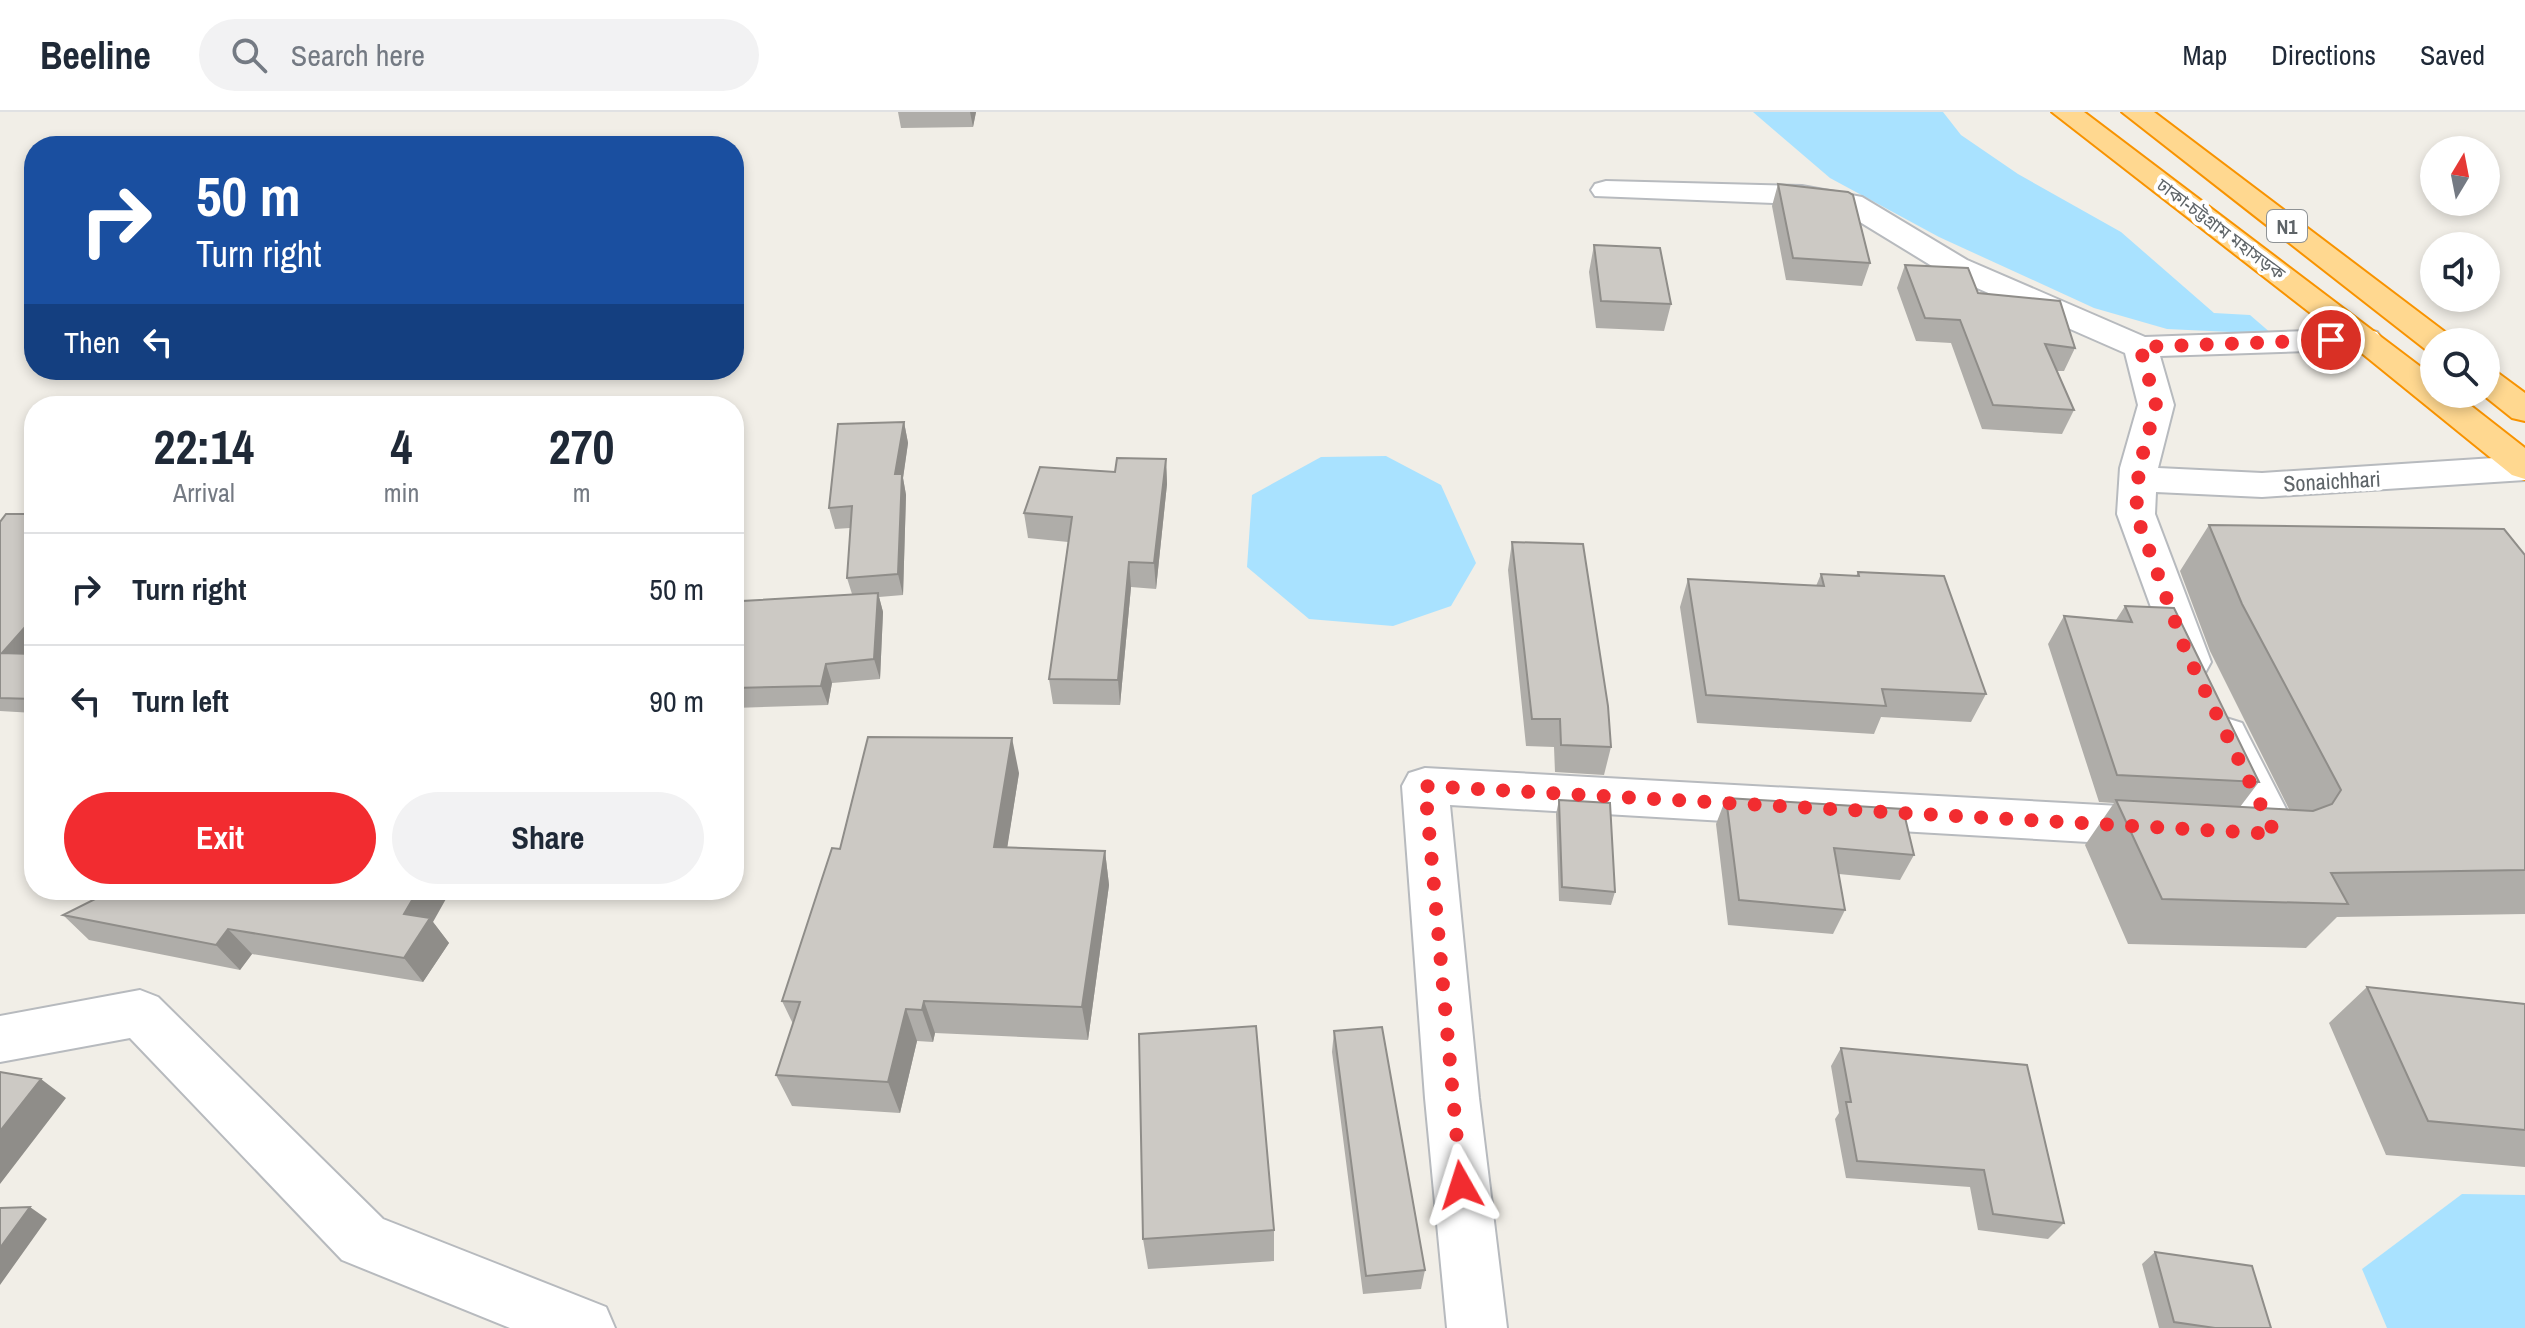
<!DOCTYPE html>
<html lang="en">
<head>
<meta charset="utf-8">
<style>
  :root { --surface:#fff; --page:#f2f2f3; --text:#1f2937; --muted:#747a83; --line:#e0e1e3; --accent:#f22c30 }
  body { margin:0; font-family:"Archivo Narrow","Noto Sans Bengali",sans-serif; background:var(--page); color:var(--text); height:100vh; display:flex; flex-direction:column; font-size:30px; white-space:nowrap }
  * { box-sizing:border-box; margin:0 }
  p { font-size:26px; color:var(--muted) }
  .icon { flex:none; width:44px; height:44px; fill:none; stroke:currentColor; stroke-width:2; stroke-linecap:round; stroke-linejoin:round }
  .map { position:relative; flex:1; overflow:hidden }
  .panel { position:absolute; left:24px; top:284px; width:720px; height:504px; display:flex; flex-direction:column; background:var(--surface); border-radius:32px; box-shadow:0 4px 12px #0003 }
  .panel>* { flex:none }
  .hud { position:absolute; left:24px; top:24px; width:720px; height:244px; border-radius:32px; box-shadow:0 4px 12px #0003; background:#1a4fa0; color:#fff; overflow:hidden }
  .needle { width:52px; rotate:10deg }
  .controls { position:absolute; left:2420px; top:24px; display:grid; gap:16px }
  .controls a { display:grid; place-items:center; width:80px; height:80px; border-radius:50%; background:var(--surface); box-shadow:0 4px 12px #0003; font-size:40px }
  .pin { position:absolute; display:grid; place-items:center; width:68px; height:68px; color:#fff; margin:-34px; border:4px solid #fff; border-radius:50%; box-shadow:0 2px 8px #0007 }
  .me { position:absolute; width:88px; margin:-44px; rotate:354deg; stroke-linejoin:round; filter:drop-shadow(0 0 6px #0008) }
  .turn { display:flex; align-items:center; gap:28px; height:168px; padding:0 40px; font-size:36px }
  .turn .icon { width:104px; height:104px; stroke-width:2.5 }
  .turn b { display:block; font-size:56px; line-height:68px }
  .then { display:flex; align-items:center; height:76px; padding:0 40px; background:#0003; gap:16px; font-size:30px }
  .eta { display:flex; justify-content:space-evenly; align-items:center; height:136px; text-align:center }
  .eta b { font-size:48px; font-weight:800; line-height:56px }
  .button { display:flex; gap:16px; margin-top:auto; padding:16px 40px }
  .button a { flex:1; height:92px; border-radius:48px; background:var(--accent); color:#fff; font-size:32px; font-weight:800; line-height:92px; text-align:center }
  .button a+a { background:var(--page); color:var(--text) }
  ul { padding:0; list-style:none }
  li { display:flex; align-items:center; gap:24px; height:112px; padding:0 40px; border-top:2px solid var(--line) }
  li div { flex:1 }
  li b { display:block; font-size:30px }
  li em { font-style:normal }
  header { display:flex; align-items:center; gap:48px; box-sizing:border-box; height:112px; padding:0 40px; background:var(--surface); border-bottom:2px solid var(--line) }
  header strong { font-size:38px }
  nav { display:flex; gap:44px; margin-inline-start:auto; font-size:28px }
  .search { width:560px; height:72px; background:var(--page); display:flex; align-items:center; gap:20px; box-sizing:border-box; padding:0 28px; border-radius:44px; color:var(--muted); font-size:30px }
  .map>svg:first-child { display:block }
  .water { fill:#a9e2ff }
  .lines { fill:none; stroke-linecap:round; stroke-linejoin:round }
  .street-casing { stroke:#b7babe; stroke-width:4 }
  .highway-casing { stroke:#f89300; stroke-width:4 }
  .street { fill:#fff; fill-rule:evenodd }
  .highway { fill:#ffd890; fill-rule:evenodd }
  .wall { fill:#afada9 }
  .shaded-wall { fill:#8f8d89 }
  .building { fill:#ccc9c4; stroke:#8f8d89; stroke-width:2 }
  .route { stroke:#f22c30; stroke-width:14; stroke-dasharray:0 25.2 }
  .labels { text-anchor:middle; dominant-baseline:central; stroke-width:8; stroke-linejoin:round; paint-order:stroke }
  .far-street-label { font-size:18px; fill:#5e6468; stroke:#fff }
  .shield { fill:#fff; stroke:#8e9295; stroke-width:2 }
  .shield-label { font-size:20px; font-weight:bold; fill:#5e6468 }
  .street-label { font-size:22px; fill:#5e6468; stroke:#fff }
</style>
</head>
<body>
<header>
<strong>Beeline</strong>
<div class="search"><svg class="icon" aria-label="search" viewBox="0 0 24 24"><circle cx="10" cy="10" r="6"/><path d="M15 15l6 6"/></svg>Search here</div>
<nav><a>Map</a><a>Directions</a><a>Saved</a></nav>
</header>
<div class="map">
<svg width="2525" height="1216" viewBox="0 0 2525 1216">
  <rect width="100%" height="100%" fill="#f1eee7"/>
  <!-- water -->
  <path class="water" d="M1753,0H1943L1961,23L2018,62L2121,120L2214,201L2250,203L2272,222L2167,217L2094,196L1939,125L1830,66Z
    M1386,344L1441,373L1476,451L1451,494L1393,514L1309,507L1247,455L1252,383L1321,345Z
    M2462,1082L2525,1083V1216H2387L2362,1157Z"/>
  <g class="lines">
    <!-- street casing -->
    <g class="street-casing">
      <path id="street" d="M1606,69L1802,74L1862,85L1967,148L2145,225L2365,217L2377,220L2382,227L2377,234L2365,237L2160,244L2174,293L2158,356L2262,361L2525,344V368L2262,385L2156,380L2155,402L2211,550L2205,561L2190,565L2175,561L2117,402L2120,356L2138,293L2125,241L1945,162L1842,99L1802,92L1595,84L1591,78L1595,72Z
        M2226,606L2242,611L2248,623L2299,722L2292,735C2270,742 2251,740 2229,733L2222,720L2229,707L2242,703L2204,623L2210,611Z
        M1425,656L2157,696L2174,702L2180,715L2174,728L2157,734L1450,693L1479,986L1507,1216H1447L1425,986L1402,674L1409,661Z
        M140,878L158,885L383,1107L606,1195L615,1216H510L342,1148L130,926L0,950V904Z"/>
    </g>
    <!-- highway casing -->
    <g class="highway-casing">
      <path id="highway" d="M2052,0H2084L2434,265V282H2456L2525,336V367L2512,363L2353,234Z
        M2122,0H2154L2449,223L2454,230H2434V239L2425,237Z
        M2486,258L2498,261L2525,281V309L2512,306L2482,282H2486Z"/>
    </g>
    <!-- street -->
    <use href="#street" class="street"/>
    <!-- highway -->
    <use href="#highway" class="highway"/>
  </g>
  <!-- wall -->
  <path class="wall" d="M898,0H976L973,15L901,16Z
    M1778,72L1870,151L1862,174L1786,168L1772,94Z
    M1594,133L1671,192L1664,219L1596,216L1589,160Z
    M1905,153L1978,181L2075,236L2064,259H2057L2074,298L2062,322L1982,317L1951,231L1916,229L1897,176Z
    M904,310L908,331L903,366L906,383L903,483L879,485L883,500L880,567L832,571L828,593L734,596V530L852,482L847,466L850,416L835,417L829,396Z
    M1166,347L1167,372L1156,477L1131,475L1120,593L1053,592L1049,567L1068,430L1028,426L1024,401L1115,360Z
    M34,402V533L27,542H34V601L0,599V410Z
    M2209,413L2525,443V802L2337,805L2306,836L2128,832L2085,733L2114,691L2099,690L2048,532L2064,504L2116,508L2125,494L2259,670L2240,695L2289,697L2210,539L2180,459Z
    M1512,430L1611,635L1604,663L1555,660L1554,635L1526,634L1508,458Z
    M1858,460L1986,582L1971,610L1881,605L1874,622L1697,611L1680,495L1688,467L1816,474L1821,462L1856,464Z
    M1019,661L1007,735L1105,739L1109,773L1088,928L935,921L933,930L917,929L900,1001L792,994L776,963L793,912L782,889L840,737Z
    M1726,686L1914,743L1900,768L1839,762L1845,798L1833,822L1728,813L1716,712Z
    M1559,688L1615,780L1611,793L1559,789L1556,702Z
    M63,803L433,810L449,831L423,870L252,842L240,858L89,828Z
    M2367,875L2525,892V1055L2386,1043L2329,911Z
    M1334,919L1425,1158L1421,1177L1363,1182L1332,940Z
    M1841,936L2064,1111L2048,1127L1978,1118L1970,1075L1846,1066L1835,1007L1839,1001L1831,954Z
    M1274,1118V1149L1148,1157L1143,1127Z
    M2155,1140L2271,1216H2159L2142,1152Z"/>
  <!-- shaded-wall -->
  <path class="shaded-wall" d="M970,0H976L973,15Z
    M904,310L908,331L903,366L906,383L903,483L898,462L895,362Z
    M1166,347L1167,372L1156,477L1154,451Z
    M1129,450L1131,475L1120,593L1118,568Z
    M878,481L883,500L880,567L874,547Z
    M34,505V533L15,555L2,541Z
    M826,552L832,571L828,593L821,574Z
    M1012,626L1019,661L1002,769L994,735Z
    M1105,739L1109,773L1088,928L1082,895Z
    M418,778H451L433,810L449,831L423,870L404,846V802Z
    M228,817L252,842L240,858L216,833Z
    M924,889L935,921L933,930L922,898Z
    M906,897L917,929L900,1001L888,970Z
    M41,967L66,986L0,1072V1019Z
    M30,1095L47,1107L0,1173V1136Z"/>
  <!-- building -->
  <path class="building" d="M1778,72L1848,80L1853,83L1870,151L1793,146Z
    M1594,133L1660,136L1671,192L1601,189Z
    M1905,153L1968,156L1978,181L2060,189L2075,236L2045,232L2074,298L1993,293L1960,208L1925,206Z
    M904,310L895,362H902L898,462L847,466L852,394L829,396L838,312Z
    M1117,346L1166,347L1154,451L1129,450L1118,568L1049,567L1072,405L1024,401L1040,355L1115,360Z
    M6,402H34V505L2,541L34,542V587L0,586V410Z
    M2209,413L2504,417L2525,443V758L2331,761L2348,792L2162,787L2116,688L2313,699L2332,692L2341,678L2242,492Z
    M1512,430L1583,432L1608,594L1611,635L1561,633L1560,607H1532Z
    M1858,460L1944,464L1986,582L1882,577L1886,594L1706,583L1688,467L1824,474L1821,462L1859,464Z
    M878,481L874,547L826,552L821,574L734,576V530L742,489Z
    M2125,494L2174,496L2259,670L2117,663L2064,504L2132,510Z
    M868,625L1012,626L994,735L1105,739L1082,895L924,889L922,898L906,897L888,970L776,963L800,890L782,889L832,736L840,737Z
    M1726,686L1903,697L1914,743L1834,736L1845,798L1739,788Z
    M1559,688L1610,691L1615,780L1562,775Z
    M34,731V740H28Z
    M113,778H418L404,802L430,806L404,846L228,817L216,833L63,803Z
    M2367,875L2525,892V1018L2428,1009Z
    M1256,914L1274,1118L1143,1127L1139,922Z
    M1382,915L1425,1158L1366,1164L1334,919Z
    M1841,936L2027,953L2064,1111L1993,1102L1984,1058L1857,1049L1846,990H1851Z
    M0,960L41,967L0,1019Z
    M30,1095L0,1136V1096Z
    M2155,1140L2252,1154L2271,1216H2215L2174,1210Z"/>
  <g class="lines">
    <!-- route -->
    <path class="route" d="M1461,1073L1425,674L2275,722L2186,540L2136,402L2139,356L2156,293L2140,235L2331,228"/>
  </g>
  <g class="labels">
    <!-- far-street labels -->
    <g class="far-street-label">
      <text transform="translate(2221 117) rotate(37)">ঢাকা-চট্টগ্রাম মহাসড়ক</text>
    </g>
    <!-- shield labels -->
    <rect class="shield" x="2267" y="98" width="40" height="32" rx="6"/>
    <g class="shield-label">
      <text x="2287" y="114">N1</text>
    </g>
    <!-- street labels -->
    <g class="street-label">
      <text transform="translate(2332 369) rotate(-3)">Sonaichhari</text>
    </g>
  </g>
</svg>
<div class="controls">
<a><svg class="needle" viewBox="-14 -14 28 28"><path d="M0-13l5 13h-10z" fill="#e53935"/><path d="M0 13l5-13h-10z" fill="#747a83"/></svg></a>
<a><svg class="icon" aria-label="sound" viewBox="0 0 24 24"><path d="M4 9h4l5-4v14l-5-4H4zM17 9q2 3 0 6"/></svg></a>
<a><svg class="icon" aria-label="search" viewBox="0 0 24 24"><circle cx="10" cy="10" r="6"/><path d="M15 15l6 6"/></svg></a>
</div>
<div class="pin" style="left:2331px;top:228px;background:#d93025"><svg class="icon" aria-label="arrive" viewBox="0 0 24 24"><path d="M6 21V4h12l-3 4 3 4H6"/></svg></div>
<svg class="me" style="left:1461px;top:1073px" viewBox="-20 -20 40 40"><path d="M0-17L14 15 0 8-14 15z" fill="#f22c30" stroke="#fff" stroke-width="4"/></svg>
<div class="hud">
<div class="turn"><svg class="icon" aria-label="right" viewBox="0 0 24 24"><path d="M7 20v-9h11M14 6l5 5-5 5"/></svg><div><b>50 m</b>Turn right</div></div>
<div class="then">Then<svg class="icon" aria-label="left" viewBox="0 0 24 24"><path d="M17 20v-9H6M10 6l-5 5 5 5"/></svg></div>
</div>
<section class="panel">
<div class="eta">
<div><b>22:14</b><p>Arrival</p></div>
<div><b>4</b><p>min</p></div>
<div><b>270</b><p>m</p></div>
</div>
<ul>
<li><svg class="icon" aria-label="right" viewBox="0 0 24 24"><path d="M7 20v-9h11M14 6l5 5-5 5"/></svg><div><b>Turn right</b></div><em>50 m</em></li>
<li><svg class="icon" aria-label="left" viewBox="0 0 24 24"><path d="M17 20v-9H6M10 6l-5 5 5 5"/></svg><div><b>Turn left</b></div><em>90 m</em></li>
</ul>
<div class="button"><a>Exit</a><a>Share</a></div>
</section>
</div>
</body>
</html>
